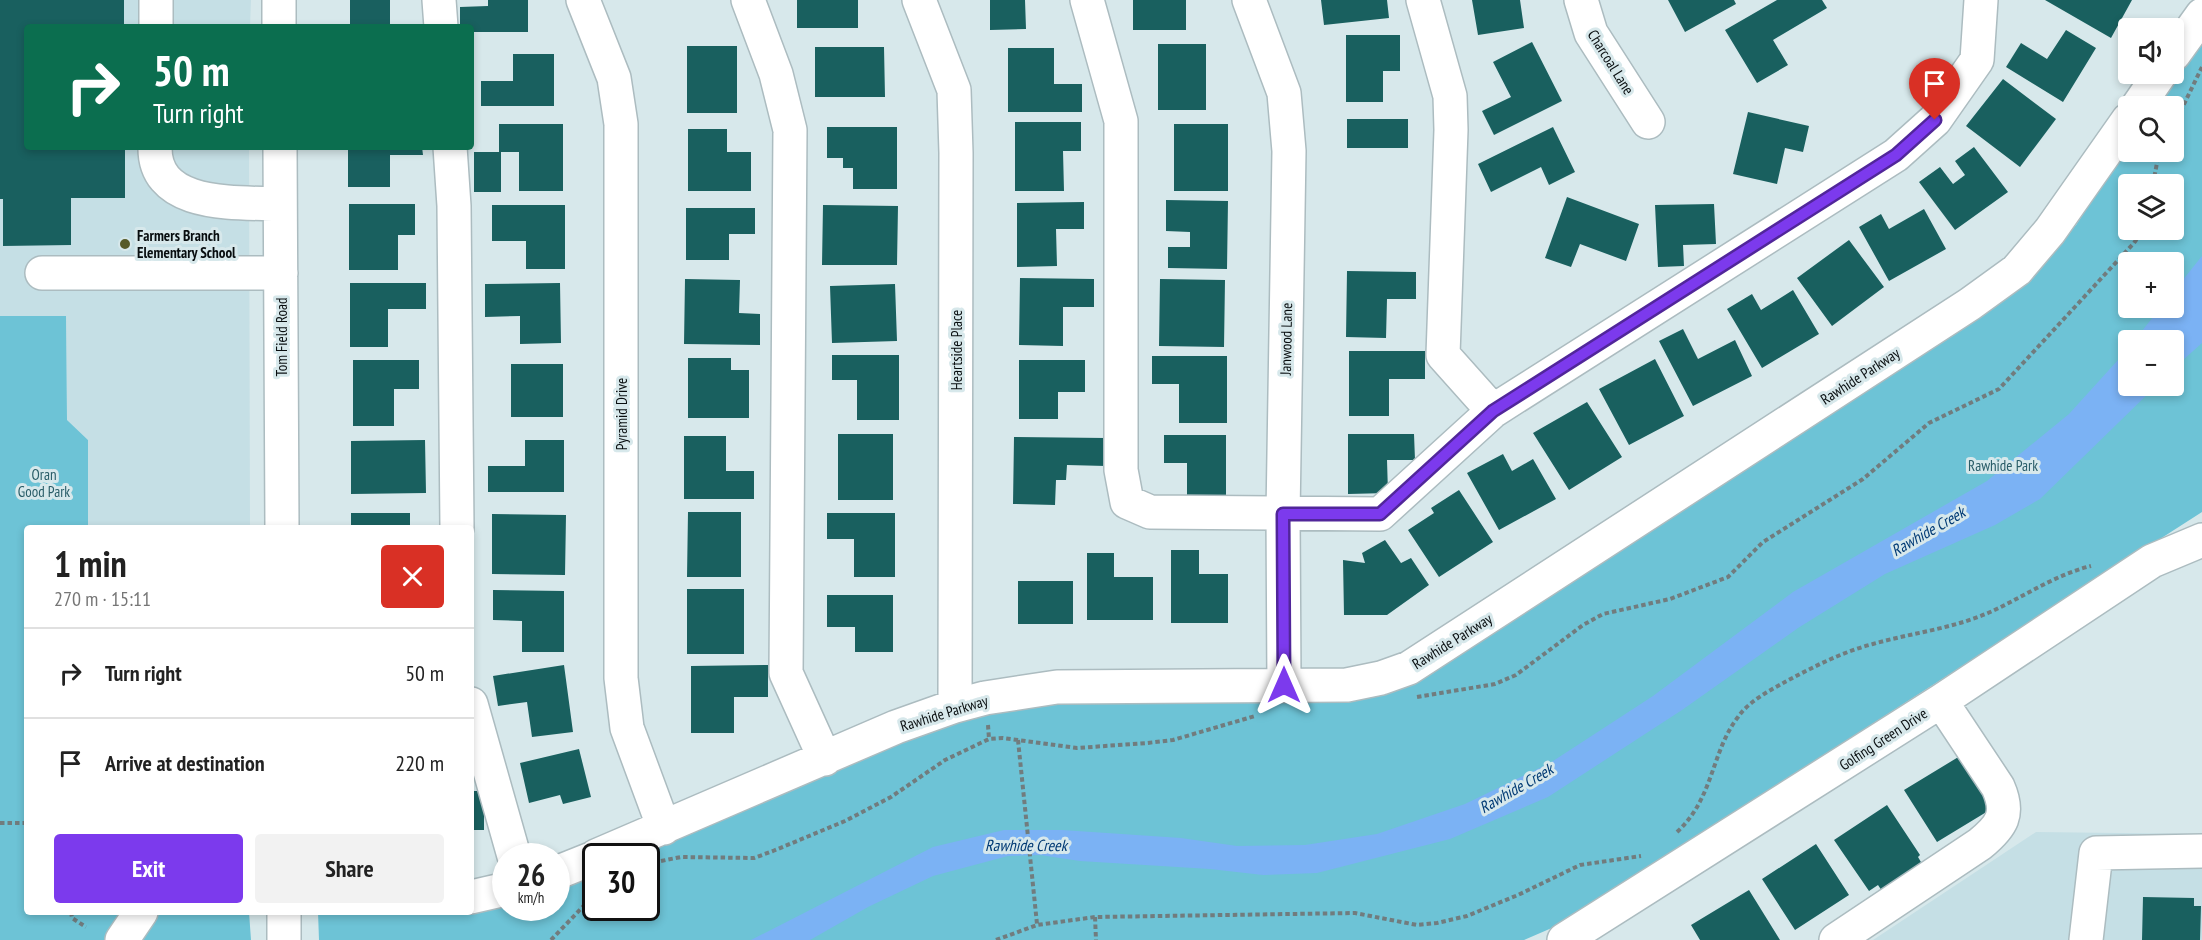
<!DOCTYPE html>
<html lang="en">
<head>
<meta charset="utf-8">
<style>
  :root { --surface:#fff; --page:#f2f2f2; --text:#222; --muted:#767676; --line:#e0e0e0; --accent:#7c3aed }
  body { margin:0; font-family:"PT Sans Narrow",sans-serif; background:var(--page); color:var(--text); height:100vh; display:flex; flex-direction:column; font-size:22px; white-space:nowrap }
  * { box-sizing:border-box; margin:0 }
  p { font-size:20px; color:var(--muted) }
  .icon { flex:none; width:33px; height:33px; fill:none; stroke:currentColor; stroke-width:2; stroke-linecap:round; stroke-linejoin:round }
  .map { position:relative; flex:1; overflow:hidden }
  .sheet { position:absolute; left:24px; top:525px; width:450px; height:390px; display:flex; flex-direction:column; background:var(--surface); border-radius:6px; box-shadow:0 3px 9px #0003 }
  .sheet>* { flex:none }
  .guide { position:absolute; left:24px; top:24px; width:450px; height:126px; border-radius:6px; box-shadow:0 3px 9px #0003; background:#0b6e4f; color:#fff; overflow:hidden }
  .fabs { position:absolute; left:2118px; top:18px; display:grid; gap:12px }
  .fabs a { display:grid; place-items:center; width:66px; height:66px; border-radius:6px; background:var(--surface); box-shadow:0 3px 9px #0003; font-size:30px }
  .speed { position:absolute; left:492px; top:843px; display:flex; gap:12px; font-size:30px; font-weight:700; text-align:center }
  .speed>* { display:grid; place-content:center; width:78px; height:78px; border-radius:50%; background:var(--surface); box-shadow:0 3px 9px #0003; line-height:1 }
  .speed small { font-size:15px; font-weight:400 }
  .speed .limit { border:3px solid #111; border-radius:9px; background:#fff; color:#111 }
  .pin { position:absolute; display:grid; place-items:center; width:51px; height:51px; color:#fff; margin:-62px -26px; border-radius:50% 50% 50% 0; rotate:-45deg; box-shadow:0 0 6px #0007 }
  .pin .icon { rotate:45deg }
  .me { position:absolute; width:66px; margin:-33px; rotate:0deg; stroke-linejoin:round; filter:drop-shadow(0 0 4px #0008) }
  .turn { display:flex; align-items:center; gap:21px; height:126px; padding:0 30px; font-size:27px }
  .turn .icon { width:78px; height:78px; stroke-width:2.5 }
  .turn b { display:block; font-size:42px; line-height:51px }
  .round { display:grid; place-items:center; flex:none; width:63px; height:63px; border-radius:6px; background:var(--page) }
  .summary { display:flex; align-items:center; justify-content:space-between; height:102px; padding:0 30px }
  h1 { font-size:36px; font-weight:800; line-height:45px }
  .primary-button { display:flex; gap:12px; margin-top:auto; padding:12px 30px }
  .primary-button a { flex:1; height:69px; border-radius:6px; background:var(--accent); color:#fff; font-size:24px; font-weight:800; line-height:69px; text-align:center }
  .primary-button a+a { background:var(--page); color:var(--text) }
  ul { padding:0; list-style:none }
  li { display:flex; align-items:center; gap:18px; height:90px; padding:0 30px; border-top:2px solid var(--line) }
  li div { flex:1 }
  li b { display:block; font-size:22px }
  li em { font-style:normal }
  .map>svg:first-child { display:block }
  .built { fill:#c5dfe5 }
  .green { fill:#6dc3d6; fill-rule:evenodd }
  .water { fill:#7bb2f4 }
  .building { fill:#19605f }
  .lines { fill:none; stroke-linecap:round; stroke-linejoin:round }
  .minor-casing { stroke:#acbcc0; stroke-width:36 }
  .path { stroke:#717c7e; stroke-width:4; stroke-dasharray:4.5 3; stroke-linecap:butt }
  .minor { stroke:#fff; stroke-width:33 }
  .route-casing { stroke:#51269a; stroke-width:15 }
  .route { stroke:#7c3aed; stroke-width:10 }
  .poi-dot { fill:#575b29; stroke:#d7e8eb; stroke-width:2 }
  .labels { text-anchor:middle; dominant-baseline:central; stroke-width:6; stroke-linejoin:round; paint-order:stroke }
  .street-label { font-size:15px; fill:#080d0f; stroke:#d7e8eb }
  .poi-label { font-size:15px; font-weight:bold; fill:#080d0f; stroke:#d7e8eb; text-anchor:start }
  .park-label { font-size:15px; fill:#2a5d68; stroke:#d7e8eb }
  .water-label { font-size:16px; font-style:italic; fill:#003a74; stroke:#d7e8eb }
</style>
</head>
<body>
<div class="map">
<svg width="2202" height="940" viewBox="0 0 2202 940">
  <rect width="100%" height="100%" fill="#d7e8eb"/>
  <!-- built -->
  <path class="built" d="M0,0H251L250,27H27V147H249L250,528H88V440L67,420L66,316H0Z
    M2036,832L2202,834V940H1873Z"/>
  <!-- green -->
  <path class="green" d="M2202,35V512L1561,924L1524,940H319L318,912H471L505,893L506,908H556L557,879L595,863L596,908H646V856H610L955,711L1056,694L1357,689L2019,280L2076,225L2128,145V152H2174V106H2154ZM2128,184H2174V230H2128ZM2128,262H2174V308H2128ZM2128,340H2174V386H2128Z
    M0,316H66L67,420L88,440V528H27V912H249L251,940H0Z"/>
  <!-- water -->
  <path class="water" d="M2202,256V343L2174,368V340H2135L2160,308H2174V291Z
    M2128,349V386H2156L2040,499L1995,525L1885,574L1798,628L1682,710L1548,797L1450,839L1317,873L1263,875L1210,869L1080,861L1040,855L1008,856L933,876L868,907L810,940H751L933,847L1004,830H1062L1181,838L1237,846L1305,845L1377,834L1465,804L1550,763L1653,696L1793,592L1987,481L2069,414Z"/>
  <!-- building -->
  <path class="building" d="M0,0H124V27H27V147H125V198H71V245L3,246V199H0Z
    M350,0H390V27H350Z
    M488,0H528V32H471V27H460V7L488,6Z
    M797,0H858V28H797Z
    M990,0H1025L1026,29L990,30Z
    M1133,0H1186V30H1133Z
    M1321,0H1387L1389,18L1324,25Z
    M1472,0H1520L1524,28L1478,35Z
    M1668,0H1734L1736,4L1685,32Z
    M1777,0H1822L1827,8L1773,40L1788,65L1757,83L1725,30Z
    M2045,0H2132L2111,38Z
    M2066,30L2096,48L2063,102L2006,67L2021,43L2047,59Z
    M1346,35H1400V71H1383V102H1346Z
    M1532,42L1562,101L1494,135L1482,111L1511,97L1493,62Z
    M1158,44H1206V110H1158Z
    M687,46H737V113H687Z
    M815,47H884L885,97H815Z
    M1008,48H1054V84H1082V112H1008Z
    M513,54H554V106H481V81H513Z
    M2003,79L2056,119L2020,167L1966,126Z
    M1748,112L1809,126L1803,152L1785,148L1777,184L1733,174Z
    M1347,119H1408V148H1347Z
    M1015,122H1081V151H1063L1064,191H1015Z
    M499,124H563V191H519V152H501V192H474V152H499Z
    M1174,124H1228V191H1174Z
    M827,127H897V189H853V168H843V158H827Z
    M1553,127L1575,172L1549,185L1541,167L1491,192L1478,164Z
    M688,129H727V152H751V191H688Z
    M348,147H422L423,155H390V187H348Z
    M1974,147L2008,192L1955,230L1919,182L1940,167L1953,184L1965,175L1955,161Z
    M1567,197L1639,224L1626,261L1580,244L1571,267L1545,258Z
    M1166,200L1228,201L1227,269L1168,268V247H1190V232L1166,231Z
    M1084,202V229H1056L1057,266L1017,267V203Z
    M349,204H415V235H398V270H349Z
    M1714,204L1716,244L1683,245L1684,266L1658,267L1655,205Z
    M492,205H565V269H526V241H492Z
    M823,205L898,206L897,265H822Z
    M686,208H755V234H729V260H686Z
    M1924,209L1946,249L1889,281L1859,227L1881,214L1889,229Z
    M1849,240L1884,287L1832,326L1797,278Z
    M1347,271L1416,272V299H1387L1386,338L1346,337Z
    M1020,278L1094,279V307H1063V346L1019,345Z
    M685,279L740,280L739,313L760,314V345L684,344Z
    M1160,279L1225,280L1224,347L1159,346Z
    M350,283H426V309H388V347H350Z
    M560,283L561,343L520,344V316L485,317V284Z
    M895,284L897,341L832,343L830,286Z
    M1793,290L1819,334L1762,368L1727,309L1752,294L1761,310Z
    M1683,329L1698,359L1735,340L1752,376L1693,406L1659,341Z
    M1349,351H1425V379H1389V416H1349Z
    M832,355H899V420H857V380H832Z
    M1152,356H1227V423H1179V384H1152Z
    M688,358H731V370H749V418H688Z
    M1655,359L1684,416L1629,445L1599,389Z
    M353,360H419V389H394V426H353Z
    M1019,360H1085V392H1058V419H1019Z
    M511,364H563V417H511Z
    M1587,402L1622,457L1569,490L1533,433Z
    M838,434H893V500H838Z
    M1348,434H1414L1415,460H1387L1388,493L1348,494Z
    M1164,435H1226V495H1187V463H1164Z
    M684,436H726V471H754V499H684Z
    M1014,437L1106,438V466L1067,465L1066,480H1056L1055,505L1013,504Z
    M425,440L426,493L351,494V441Z
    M525,440H564V492H488V466H525Z
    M1503,454L1512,471L1533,459L1556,499L1499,530L1467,473Z
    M1459,490L1493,542L1439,577L1408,530L1434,513L1431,508Z
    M688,512H741V577H687Z
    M351,513H410V528H351Z
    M827,513H895V577H854V539H827Z
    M492,514L566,515L565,575L492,574Z
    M1385,540L1401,563L1411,558L1429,585L1387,615H1344L1343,560L1365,563L1362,553Z
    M1171,550H1199V574H1228V623H1171Z
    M1087,553H1114V577H1153V620H1087Z
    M1018,581H1073V624H1018Z
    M687,589H744V654H687Z
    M493,590L564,591V652H522V621L493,620Z
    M827,595H893V652H855V627H827Z
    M564,665L573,732L532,737L527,702L498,706L493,676Z
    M768,665V697H734V733H691V666Z
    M579,749L591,797L563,804L560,795L529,803L520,763Z
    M1960,756L1993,808L1937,842L1904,790Z
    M471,791H484V830H471Z
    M1887,805L1920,855L1918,857L1928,874L1888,900L1878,885L1869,891L1834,840Z
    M1816,844L1849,895L1795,930L1762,879Z
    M1749,890L1780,940H1700L1691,925Z
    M2143,897L2194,898V906H2201L2200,940H2142Z"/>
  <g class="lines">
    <!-- minor casing -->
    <g class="minor-casing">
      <path id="minor" d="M279,0V27
        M439,0L441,27
        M583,0L614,78L621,124V678L627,728L664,828
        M748,0L776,74L790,130L786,673L825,759
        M919,0L954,90L956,153L955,706
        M1087,0L1121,121V470L1127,502L1150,512L1380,514L1493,411L1896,155L1935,120L1977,60L1981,0
        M1249,0L1284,93L1289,151L1283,514L1284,685
        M1423,0L1450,96L1451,130L1443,355L1493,411
        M1581,0L1591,33L1648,122
        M156,27V0
        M2174,54L2202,15
        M2138,106L2160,74
        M155,147C154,209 237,202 280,204
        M280,147L282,528
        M450,147L454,206L457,528
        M42,273H281
        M471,704L514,856
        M596,856L896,727L955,706L985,698L1057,687L1347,685L1381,678L1409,668L1970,304L2017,270L2050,231L2128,120
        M556,873L596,857
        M471,897L506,889
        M284,912V940
        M122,940L141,912
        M1564,940L1941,701L2152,561L2202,540
        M1836,940L1980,844C2002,826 2010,814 1998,787L1941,701
        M2086,940L2096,853L2202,851"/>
    </g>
    <!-- path -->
    <path class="path" d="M2174,125L2202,67
      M2153,184L2159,152
      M1417,697L1495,684L1516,675L1583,625L1603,614L1670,599L1728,577L1763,542L1863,479L1929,423L1999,389L2134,243L2143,230
      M988,725L989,739
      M1018,740L1037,924
      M0,823H27
      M1677,832C1714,798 1711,752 1738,717C1749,701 1769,691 1785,682C1813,667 1842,652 1873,644C1911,633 1951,629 1988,613C2022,598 2054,575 2091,566
      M661,861L681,857L754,858L773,851L845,821L891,797L945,760L989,739L1003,738L1077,748L1147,743L1173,740L1255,716
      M71,912L72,918L86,927
      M1095,917L1096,940
      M551,940L596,893
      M996,940L1037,925L1095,917L1355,913L1417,925L1437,923L1467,916L1518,895L1580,865L1641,856"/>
    <!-- minor -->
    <use href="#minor" class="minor"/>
  </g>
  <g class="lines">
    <!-- route casing -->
    <g class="route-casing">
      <path id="route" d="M1284,685L1283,514H1380L1493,411L1896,155L1935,120"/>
    </g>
    <!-- route -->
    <use href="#route" class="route"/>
  </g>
  <!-- markers -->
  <circle class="poi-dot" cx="125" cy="244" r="6"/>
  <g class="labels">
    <!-- street labels -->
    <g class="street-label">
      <text transform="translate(1611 62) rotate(58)">Charcoal Lane</text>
      <text transform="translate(281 337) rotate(-90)">Tom Field Road</text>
      <text transform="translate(1286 339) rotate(-89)">Janwood Lane</text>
      <text transform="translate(956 350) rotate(-90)">Heartside Place</text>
      <text transform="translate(1860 376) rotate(-33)">Rawhide Parkway</text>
      <text transform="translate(621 414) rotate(-90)">Pyramid Drive</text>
      <text transform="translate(1452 641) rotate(-32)">Rawhide Parkway</text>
      <text transform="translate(944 713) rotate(-17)">Rawhide Parkway</text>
      <text transform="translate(1883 739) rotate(-33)">Golfing Green Drive</text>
    </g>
    <!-- poi labels -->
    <g class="poi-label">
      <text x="137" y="235">Farmers Branch<tspan x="137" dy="17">Elementary School</tspan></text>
    </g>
    <!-- park labels -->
    <g class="park-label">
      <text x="2003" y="465">Rawhide Park</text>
      <text x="44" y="474">Oran<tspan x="44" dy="17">Good Park</tspan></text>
    </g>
    <!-- water labels -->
    <g class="water-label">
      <text transform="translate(1928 531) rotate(-30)">Rawhide Creek</text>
      <text transform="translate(1516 788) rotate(-30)">Rawhide Creek</text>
      <text x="1026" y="845">Rawhide Creek</text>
    </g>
  </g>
</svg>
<div class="fabs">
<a><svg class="icon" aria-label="sound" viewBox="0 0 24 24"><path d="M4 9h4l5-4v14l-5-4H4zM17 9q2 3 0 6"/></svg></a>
<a><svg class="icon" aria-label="search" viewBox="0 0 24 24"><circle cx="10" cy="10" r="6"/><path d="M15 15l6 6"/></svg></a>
<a><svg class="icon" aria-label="layers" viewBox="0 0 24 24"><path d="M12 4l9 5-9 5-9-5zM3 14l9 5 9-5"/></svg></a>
<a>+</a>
<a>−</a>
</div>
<div class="speed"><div>26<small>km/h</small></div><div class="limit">30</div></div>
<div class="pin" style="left:1935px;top:120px;background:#d93025"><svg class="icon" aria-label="arrive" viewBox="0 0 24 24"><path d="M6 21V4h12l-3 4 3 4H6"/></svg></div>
<svg class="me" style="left:1284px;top:685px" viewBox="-20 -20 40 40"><path d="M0-17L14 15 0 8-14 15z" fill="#7c3aed" stroke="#fff" stroke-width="4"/></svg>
<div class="guide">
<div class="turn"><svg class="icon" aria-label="right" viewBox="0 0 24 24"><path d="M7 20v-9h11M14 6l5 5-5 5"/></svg><div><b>50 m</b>Turn right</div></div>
</div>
<section class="sheet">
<div class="summary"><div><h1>1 min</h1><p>270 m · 15:11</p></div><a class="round" style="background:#d93025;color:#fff"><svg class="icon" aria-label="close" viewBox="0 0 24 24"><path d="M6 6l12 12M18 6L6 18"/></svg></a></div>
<ul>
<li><svg class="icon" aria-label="right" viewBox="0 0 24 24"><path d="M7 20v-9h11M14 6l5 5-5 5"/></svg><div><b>Turn right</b></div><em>50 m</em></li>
<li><svg class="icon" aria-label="arrive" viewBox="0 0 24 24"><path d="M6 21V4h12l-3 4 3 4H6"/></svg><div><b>Arrive at destination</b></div><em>220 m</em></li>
</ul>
<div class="primary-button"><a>Exit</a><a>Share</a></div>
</section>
</div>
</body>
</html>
